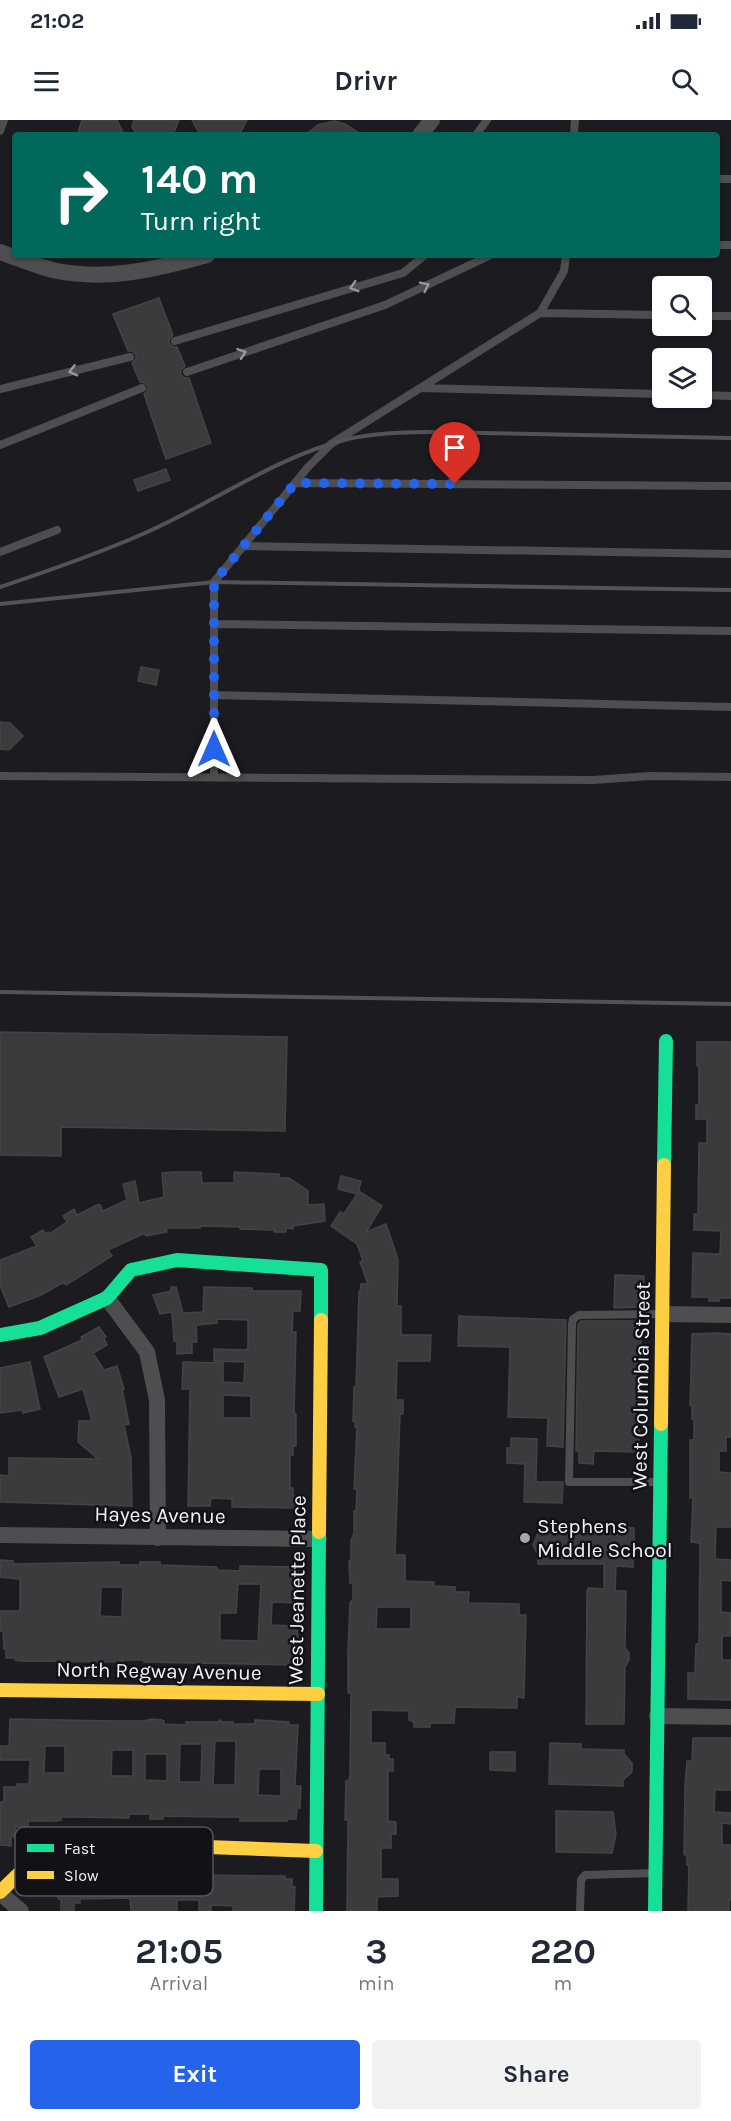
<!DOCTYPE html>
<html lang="en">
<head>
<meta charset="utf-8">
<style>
  :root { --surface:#fff; --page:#f2f2f3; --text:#1f2937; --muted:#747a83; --accent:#2563eb }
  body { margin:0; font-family:Karla,sans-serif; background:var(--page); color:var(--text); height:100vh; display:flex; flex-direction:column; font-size:22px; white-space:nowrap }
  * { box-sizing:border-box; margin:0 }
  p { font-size:20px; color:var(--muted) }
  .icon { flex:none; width:33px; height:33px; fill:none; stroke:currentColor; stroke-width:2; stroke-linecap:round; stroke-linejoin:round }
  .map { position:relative; height:1791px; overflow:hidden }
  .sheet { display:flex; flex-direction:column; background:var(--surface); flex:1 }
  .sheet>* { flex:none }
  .banner { position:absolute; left:12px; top:12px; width:708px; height:126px; border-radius:6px; box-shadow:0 2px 4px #0004; background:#00695c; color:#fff; overflow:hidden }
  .buttons { position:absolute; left:652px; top:156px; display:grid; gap:12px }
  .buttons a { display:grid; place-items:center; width:60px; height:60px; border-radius:6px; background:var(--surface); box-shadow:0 2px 4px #0004; font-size:30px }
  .pin { position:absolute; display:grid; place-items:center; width:51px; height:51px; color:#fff; margin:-62px -26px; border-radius:50% 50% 50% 0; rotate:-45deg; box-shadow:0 0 6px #0007 }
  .pin .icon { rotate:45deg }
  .me { position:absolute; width:66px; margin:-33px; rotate:0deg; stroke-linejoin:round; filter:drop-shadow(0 0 4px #0008) }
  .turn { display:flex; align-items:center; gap:21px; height:126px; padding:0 30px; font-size:27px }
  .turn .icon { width:78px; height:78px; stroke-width:2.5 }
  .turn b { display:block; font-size:42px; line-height:51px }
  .eta { display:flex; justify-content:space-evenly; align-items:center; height:102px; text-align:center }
  .eta b { font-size:36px; font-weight:700; line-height:42px }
  .cta { display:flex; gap:12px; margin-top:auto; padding:12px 30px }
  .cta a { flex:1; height:69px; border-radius:6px; background:var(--accent); color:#fff; font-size:24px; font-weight:700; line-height:69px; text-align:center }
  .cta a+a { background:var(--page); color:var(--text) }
  .status { display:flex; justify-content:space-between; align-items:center; height:42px; padding:0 30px; background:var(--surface); direction:ltr }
  .status svg { height:16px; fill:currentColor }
  header { display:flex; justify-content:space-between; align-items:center; height:78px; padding:0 30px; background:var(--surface); font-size:27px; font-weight:700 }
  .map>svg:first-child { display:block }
  .building { fill:#3b3b3d; stroke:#444344; stroke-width:1.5; fill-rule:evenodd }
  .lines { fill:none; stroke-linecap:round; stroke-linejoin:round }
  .lane { stroke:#4e4e50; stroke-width:8 }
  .street { stroke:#4e4e50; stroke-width:16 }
  .fast { stroke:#16e098; stroke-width:14 }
  .slow { stroke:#ffcf43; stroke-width:14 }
  .rail { stroke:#535357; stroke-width:4 }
  .oneway { stroke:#98979b }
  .route { stroke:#2563eb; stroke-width:10; stroke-dasharray:0 18 }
  .poi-dot { fill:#a7a6ab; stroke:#121117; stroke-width:2 }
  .labels { text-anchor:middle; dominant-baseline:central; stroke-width:5; stroke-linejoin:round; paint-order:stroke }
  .street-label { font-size:21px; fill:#f2f1f6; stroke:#121117 }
  .poi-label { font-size:21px; fill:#f2f1f6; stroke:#121117; text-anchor:start }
  .key { fill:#121117; stroke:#55545a; stroke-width:1.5 }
  .key-label { font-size:16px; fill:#f2f1f6 }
</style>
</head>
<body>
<div class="status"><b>21:02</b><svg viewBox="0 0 49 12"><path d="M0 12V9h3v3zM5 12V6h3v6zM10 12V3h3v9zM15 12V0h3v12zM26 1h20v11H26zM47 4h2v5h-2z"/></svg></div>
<header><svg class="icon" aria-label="menu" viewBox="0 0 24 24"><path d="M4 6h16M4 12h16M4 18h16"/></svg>Drivr<svg class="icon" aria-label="search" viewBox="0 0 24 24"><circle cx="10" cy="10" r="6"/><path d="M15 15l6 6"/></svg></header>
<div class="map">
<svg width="731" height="1791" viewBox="0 0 731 1791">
  <rect width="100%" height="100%" fill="#1c1b20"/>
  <!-- building -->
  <path class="building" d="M82,0H117L124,15H77Z
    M134,0H179L173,15H137L132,7Z
    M192,0H247L239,15H200Z
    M334,1L345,4L362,15H305L318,5Z
    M159,178L173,215L169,219V223L173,227H177L185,246L181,250V255L185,258H189L211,323L166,339L144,274L147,271L148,266L145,263L140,262L132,243L136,239V235L132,231H128L113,194Z
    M166,349L170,360L138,371L134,360Z
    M141,547L159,550L156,565L138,561Z
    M0,602L10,603L23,616L9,630L0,629Z
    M0,912L287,917L285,1011L61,1007V1036L0,1035Z
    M697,922H731V1178H719V1181H709V1177H692L693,1133L720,1134L721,1111L694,1110V1094H698L699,1023H707V999H696V985H699V946H697Z
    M175,1052H201L202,1063H234V1052L279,1054V1058H289L308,1071V1085L324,1084L325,1101L293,1106V1109L286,1108V1112H274V1110L240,1109V1107L200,1106V1108H166L167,1112L146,1116L145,1113L108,1130L112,1136L66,1165L64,1162L41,1175L9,1187L0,1165V1140L37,1126L31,1117L43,1110L45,1114L48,1112L49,1114L67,1102L63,1096L74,1089L77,1095L97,1085H100L103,1091L127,1080L123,1064L135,1061L139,1083L164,1077L162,1053Z
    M341,1056L361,1061L358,1073L359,1071L382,1086L366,1112L386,1104L398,1139L397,1186H401V1215H431L430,1241H397L396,1280H403V1294H400L395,1435H405V1461L434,1462V1466L455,1467V1472H469L468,1483L519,1484V1495H526L524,1578L517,1577V1588L455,1587L454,1603H430V1607H414V1602L409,1600V1591L371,1590V1623H385V1635H389V1639H393V1651H388V1701L396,1702V1714H391V1728H381V1759H398V1776L377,1777V1791H347L348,1700H345L346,1661H349L350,1654L351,1573H348V1530L350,1483L353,1479V1463H350L349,1441H351V1421L354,1413V1391H356L357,1369H354L357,1307H355V1301H353L354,1267H356L359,1172H360L361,1164H368L360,1142L363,1141L357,1124L331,1106L340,1092L344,1094L357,1074L338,1069ZM377,1487H411V1509H376Z
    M615,1155L644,1156L643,1187L614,1188Z
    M171,1167H176L183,1193L203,1192L204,1167L252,1168V1171H301L300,1191H293L292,1212H296L294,1293L296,1294V1326H293V1335H290V1368H293V1376H296L295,1388L232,1387V1379L211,1378L210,1386H188L190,1269H182L183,1242L223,1243V1262L244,1263L245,1242L214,1241V1229L246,1230L248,1228V1200L217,1199V1203L196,1205L197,1222H192V1233L177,1234V1221H174L172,1192L160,1194L153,1175L171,1171ZM223,1275L251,1276V1298H223Z
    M459,1196L566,1200L563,1327L547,1326L548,1298L508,1297L510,1227L458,1226Z
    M581,1201H641L639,1332L594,1331L593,1344L579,1343V1331H576L578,1205Z
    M99,1207L106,1217L104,1218L107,1225L93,1233L104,1250L117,1246L124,1269H122L129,1304L124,1305L131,1337L132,1386L0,1382V1355L9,1356V1338L98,1339L78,1322L79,1301H92L83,1269L59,1277L44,1237L82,1220L81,1217Z
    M717,1213L731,1214V1317H726V1331H719V1352L731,1353V1407H716L715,1439L731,1440V1461L721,1460V1492L731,1493L730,1516H722V1540H731V1580L688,1579V1553H695L696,1524H699L700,1423L691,1422L693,1378H690V1320H694V1299H692V1286L690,1285L692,1214Z
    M30,1242L40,1289L23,1293L22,1290L0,1293V1248Z
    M511,1318L537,1319L536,1362H563L562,1383L524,1382L525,1344L507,1343V1328H511Z
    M538,1405L634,1408V1418L637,1429L633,1436V1447L616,1446L615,1471H626L625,1528L629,1533V1540L625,1547L624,1604H586L587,1471L588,1468L604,1469V1444H538V1435L533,1425L538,1413Z
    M1,1440L13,1441V1444L119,1442V1445H140V1442H160V1445L216,1447L218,1450L240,1451V1446L298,1447L297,1483L272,1482L271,1505L295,1506V1510H298L297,1545L144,1542V1540H123V1542L19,1541L15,1540V1538H6V1529H4L3,1511H0V1491H20V1459L0,1457ZM238,1464H261L258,1521L220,1520V1493H236ZM101,1467H123L122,1497L100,1496Z
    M10,1599L115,1601H144L152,1599L162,1600L164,1601V1604L186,1605V1602H218L220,1600L222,1602H233V1604H255V1600H258L289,1602L288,1605H298L295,1666H301L300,1688H297L296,1699H287V1701H240V1697H216L163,1696V1699H150V1694H129V1698L77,1697H61V1700L55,1701H28V1707H15V1717L11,1716V1726L0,1725V1682H4V1667H17V1664H29L30,1640H0V1626H9ZM215,1621H236L235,1665H213ZM180,1624H202L201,1662H179ZM45,1626H65V1653H44ZM112,1630H133V1656H111ZM145,1634H167V1661L145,1660ZM259,1649H281V1676L258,1675Z
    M693,1618H731V1670H715L714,1692L731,1693V1704L722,1703V1725H731V1780H729V1791H688L689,1745H687V1737L684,1734L685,1666L687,1641H692Z
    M550,1623L581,1624V1629L624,1630V1634L632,1643V1652L623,1660V1666L549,1664Z
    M490,1632H515V1651L490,1650Z
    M556,1691L613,1692L616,1714L612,1733L556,1732Z
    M60,1752H90V1756H116V1754L285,1756V1759H292V1767H295L294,1791H233V1786L211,1785V1791H199V1780H177V1791H131L130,1778L80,1779V1783H74V1791H61V1779H58Z"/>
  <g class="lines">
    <!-- lane -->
    <path class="lane" d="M0,11L4,0
      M476,15L487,0
      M574,15L575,0
      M717,59H731
      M717,125H731
      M540,193L663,195
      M702,196H731
      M175,221L403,153L425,135
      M187,252L385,185L491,135
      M421,268L663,274
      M0,269L130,237
      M702,275L731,276
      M0,325L142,268
      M295,363L731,366
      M243,426L731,434
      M0,432L57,410
      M214,504L731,511
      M214,575L731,587
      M0,656L593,660L650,656L731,657
      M214,657V462L308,347L331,324L540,193L564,151L566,135
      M659,1362H569L572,1204L573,1199L579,1195L662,1194
      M580,1791L581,1760L585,1755L655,1753"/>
    <!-- street -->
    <path class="street" d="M420,15L432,0
      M0,132C18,138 38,147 57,151C108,161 157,149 207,135
      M107,1178L147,1232L157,1280L158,1418
      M663,1194L731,1195
      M0,1415L319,1419
      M657,1596L731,1597
      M0,1773L21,1791"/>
    <!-- fast -->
    <path class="fast" d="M664,1045L666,921
      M0,1215L40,1208L107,1178L131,1150L177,1140L321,1150V1200
      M316,1791L319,1412
      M655,1791L661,1304"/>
    <!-- slow -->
    <path class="slow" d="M661,1304L664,1045
      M319,1412L321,1200
      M0,1570L318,1574
      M0,1772L27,1746L56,1729L96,1723L316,1731"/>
    <!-- rail -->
    <path class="rail" d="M0,467C48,451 100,433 145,413C213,383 275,337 348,319C375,313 402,312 429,312L731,318
      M0,484L214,462L731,470
      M0,872L731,884"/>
  </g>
  <!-- one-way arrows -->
  <defs><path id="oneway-chevron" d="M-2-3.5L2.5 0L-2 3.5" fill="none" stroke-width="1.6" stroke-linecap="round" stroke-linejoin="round" transform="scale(1.5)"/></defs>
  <g class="oneway">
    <use href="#oneway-chevron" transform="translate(425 166) rotate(-26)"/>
    <use href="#oneway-chevron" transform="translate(354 167) rotate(163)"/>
    <use href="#oneway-chevron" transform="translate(242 233) rotate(-19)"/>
    <use href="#oneway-chevron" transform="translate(73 251) rotate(166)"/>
  </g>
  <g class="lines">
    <!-- route -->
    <path class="route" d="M214,629V462L295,363L455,364"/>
  </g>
  <!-- markers -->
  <circle class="poi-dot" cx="525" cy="1418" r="6"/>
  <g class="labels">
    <!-- street labels -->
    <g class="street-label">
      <text transform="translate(641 1266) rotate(-89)">West Columbia Street</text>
      <text transform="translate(160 1395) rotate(1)">Hayes Avenue</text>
      <text transform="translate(297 1470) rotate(-89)">West Jeanette Place</text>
      <text transform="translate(159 1551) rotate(1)">North Regway Avenue</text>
    </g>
    <!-- poi labels -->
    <g class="poi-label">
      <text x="537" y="1406">Stephens<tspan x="537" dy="24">Middle School</tspan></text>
    </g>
  </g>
  <!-- legend -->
  <rect x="15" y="1707" width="198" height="69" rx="9" class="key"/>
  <rect x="27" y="1724" width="27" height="8" fill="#16e098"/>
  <rect x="27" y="1751" width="27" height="8" fill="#ffcf43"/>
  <g class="key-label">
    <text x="64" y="1734">Fast</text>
    <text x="64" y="1761">Slow</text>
  </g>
</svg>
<div class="buttons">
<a><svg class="icon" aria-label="search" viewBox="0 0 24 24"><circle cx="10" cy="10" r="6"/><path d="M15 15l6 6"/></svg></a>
<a><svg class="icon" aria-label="layers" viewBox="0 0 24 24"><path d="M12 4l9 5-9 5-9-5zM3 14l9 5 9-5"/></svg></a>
</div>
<div class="pin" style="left:455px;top:364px;background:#d93025"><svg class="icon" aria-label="arrive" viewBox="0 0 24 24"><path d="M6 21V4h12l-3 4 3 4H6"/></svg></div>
<svg class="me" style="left:214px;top:629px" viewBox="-20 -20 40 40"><path d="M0-17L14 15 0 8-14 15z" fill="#2563eb" stroke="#fff" stroke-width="4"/></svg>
<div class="banner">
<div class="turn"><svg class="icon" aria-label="right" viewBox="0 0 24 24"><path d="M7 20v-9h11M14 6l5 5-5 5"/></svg><div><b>140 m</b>Turn right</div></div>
</div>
</div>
<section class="sheet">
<div class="eta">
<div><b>21:05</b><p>Arrival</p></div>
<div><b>3</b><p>min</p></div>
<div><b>220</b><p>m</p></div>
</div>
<div class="cta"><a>Exit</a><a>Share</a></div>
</section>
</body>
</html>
